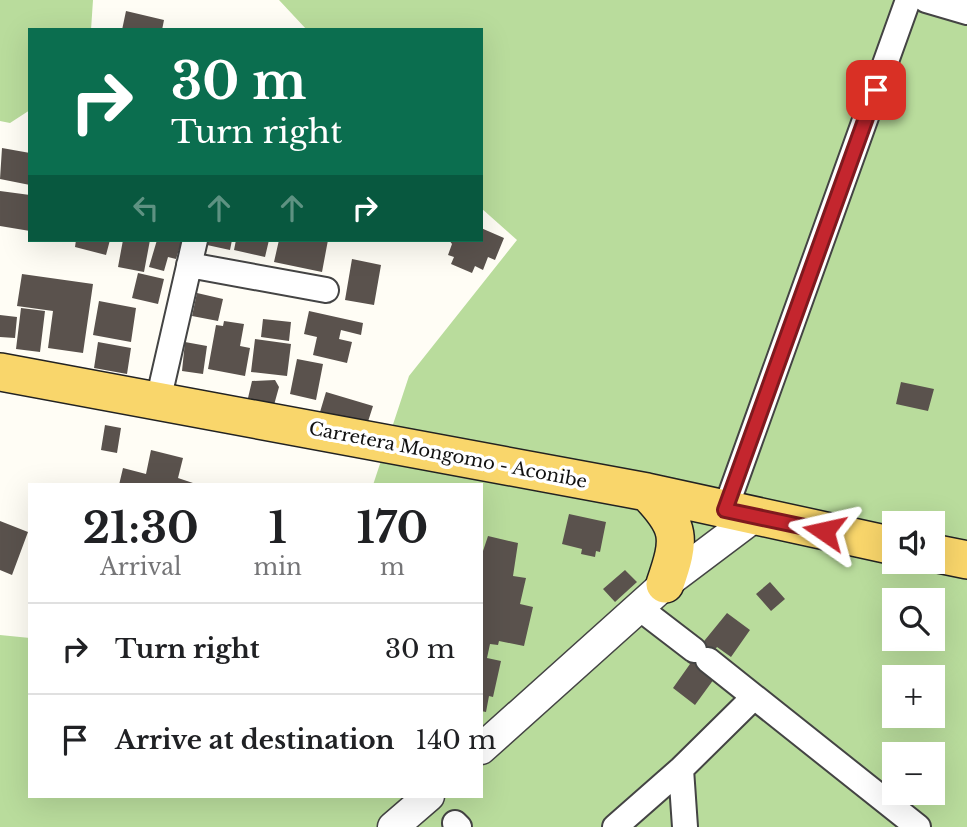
<!DOCTYPE html>
<html lang="en">
<head>
<meta charset="utf-8">
<style>
  :root { --surface:#fff; --page:#f6f6f6; --text:#202124; --muted:#757577; --line:#e0e0e0 }
  body { margin:0; font-family:"Libre Baskerville",serif; background:var(--page); color:var(--text); height:100vh; display:flex; flex-direction:column; font-size:26px; white-space:nowrap }
  * { box-sizing:border-box; margin:0 }
  p { font-size:23px; color:var(--muted) }
  .icon { flex:none; width:38px; height:38px; fill:none; stroke:currentColor; stroke-width:2; stroke-linecap:round; stroke-linejoin:round }
  .map { position:relative; flex:1; overflow:hidden }
  .drawer { position:absolute; left:28px; top:483px; width:455px; height:315px; display:flex; flex-direction:column; background:var(--surface); border-radius:0px; box-shadow:0 7px 28px #0002 }
  .drawer>* { flex:none }
  .guide { position:absolute; left:28px; top:28px; width:455px; height:214px; border-radius:0px; box-shadow:0 7px 28px #0002; background:#0b6e4f; color:#fff; overflow:hidden }
  .controls { position:absolute; left:882px; top:511px; display:grid; gap:14px }
  .controls a { display:grid; place-items:center; width:63px; height:63px; border-radius:0px; background:var(--surface); box-shadow:0 7px 28px #0002; font-size:35px }
  .pin { position:absolute; display:grid; place-items:center; width:60px; height:60px; color:#fff; margin:-30px; border-radius:14px; box-shadow:0 4px 10px #0006 }
  .me { position:absolute; width:77px; margin:-38px; rotate:281deg; stroke-linejoin:round; filter:drop-shadow(0 0 5px #0008) }
  .turn { display:flex; align-items:center; gap:24px; height:147px; padding:0 28px; font-size:32px }
  .turn .icon { width:91px; height:91px; stroke-width:2.5 }
  .turn b { display:block; font-size:49px; line-height:60px }
  .lanes { display:flex; align-items:center; height:66px; padding:0 28px; background:#0003; justify-content:center; gap:35px; direction:ltr }
  .lanes .off { opacity:.35 }
  .eta { display:flex; justify-content:space-evenly; align-items:center; height:119px; text-align:center }
  .eta b { font-size:42px; font-weight:700; line-height:49px }
  ul { padding:0; list-style:none }
  li { display:flex; align-items:center; gap:21px; height:91px; padding:0 28px; border-top:2px solid var(--line) }
  li div { flex:1 }
  li b { display:block; font-size:26px }
  li em { font-style:normal }
  .map>svg:first-child { display:block }
  .forest { fill:#b9dc9c; fill-rule:evenodd }
  .building { fill:#5a524d }
  .lines { fill:none; stroke-linecap:round; stroke-linejoin:round }
  .minor-casing { stroke:#444; stroke-width:28 }
  .tertiary-casing { stroke:#444; stroke-width:33 }
  .primary-casing { stroke:#222; stroke-width:40 }
  .minor { stroke:#fff; stroke-width:24 }
  .tertiary { stroke:#fff; stroke-width:30 }
  .primary { stroke:#f9d66b; stroke-width:37 }
  .route-casing { stroke:#7f191e; stroke-width:18 }
  .route { stroke:#c4262e; stroke-width:12 }
  .labels { text-anchor:middle; dominant-baseline:central; stroke-width:7; stroke-linejoin:round; paint-order:stroke }
  .street-label { font-size:18px; fill:#111; stroke:#fff }
</style>
</head>
<body>
<div class="map">
<svg width="967" height="827" viewBox="0 0 967 827">
  <rect width="100%" height="100%" fill="#fffdf5"/>
  <!-- forest -->
  <path class="forest" d="M0,0H93L91,30H30V110L10,123L0,121Z
    M279,0H967V827H0V635L30,638V796H481V485H373L409,376L517,240L481,208V30H307ZM894,523H933V562H894ZM894,600H933V639H894ZM894,677H933V716H894ZM894,754H933V793H894Z"/>
  <!-- building -->
  <path class="building" d="M126,11L164,20L162,30H122Z
    M2,148L30,153V185L0,179Z
    M0,191L30,195V231L0,226Z
    M481,228L504,238L495,260L488,257L483,270L475,266L472,273L451,264L454,257L448,255L452,244L449,240H481Z
    M76,240H110L106,255L75,247Z
    M123,240H150L144,272L118,267Z
    M157,240H182L176,259L168,257L164,271L149,267Z
    M208,240H232L230,250L207,245Z
    M236,240H269L265,257L234,250Z
    M279,240H328L322,272L274,262Z
    M352,259L381,265L374,305L345,300Z
    M138,273L164,279L158,304L132,298Z
    M22,274L93,284L83,353L48,348L53,311L17,306Z
    M197,293L223,299L218,321L192,316Z
    M99,301L136,308L131,342L93,335Z
    M21,308L45,311L40,352L16,349Z
    M309,311L363,323L361,335L341,330L339,339L352,342L347,363L313,355L317,337L304,334Z
    M0,315L17,317L15,338L0,337Z
    M263,319L291,322L289,341L261,337Z
    M224,321L244,324L240,346L250,348L245,376L208,369L216,325L223,326Z
    M255,339L291,344L287,376L251,372Z
    M98,342L131,348L127,374L94,368Z
    M185,342L207,346L203,374L182,371Z
    M297,359L323,364L316,400L290,394Z
    M275,380L279,387L274,405L248,398L252,381Z
    M901,382L934,389L928,411L896,404Z
    M326,392L373,406L364,434L349,421L320,412Z
    M105,425L121,428L117,453L101,450Z
    M151,450L183,458L178,478L199,485H119L123,468L146,474Z
    M569,514L606,522L600,552L596,551L595,557L581,554L582,549L562,544Z
    M0,521L28,532L12,575L0,570Z
    M488,536L518,543L513,576L526,578L520,604L533,607L524,646L499,641L498,645L490,644L487,658L501,661L493,697L489,696L486,712L481,711V557Z
    M625,570L637,582L615,602L603,589Z
    M770,582L785,599L771,611L756,594Z
    M727,613L750,630L731,657L717,647L701,669L714,679L695,705L673,688L690,664L687,662Z"/>
  <g class="lines">
    <!-- minor casing -->
    <g class="minor-casing">
      <path id="minor" d="M926,0L967,12
        M189,265L326,290
        M158,401L195,240
        M725,510L908,0
        M638,607L694,650
        M708,660L918,827
        M681,769L685,827
        M455,823L459,827
        M615,827L681,769L754,697"/>
    </g>
    <!-- tertiary casing -->
    <g class="tertiary-casing">
      <path id="tertiary" d="M481,749L665,584L754,517
        M393,827L429,796"/>
    </g>
    <!-- primary casing -->
    <g class="primary-casing">
      <path id="primary" d="M0,372L647,492L894,546
        M647,492C681,527 681,538 665,584
        M933,553L967,560"/>
    </g>
    <!-- minor -->
    <use href="#minor" class="minor"/>
    <!-- tertiary -->
    <use href="#tertiary" class="tertiary"/>
    <!-- primary -->
    <use href="#primary" class="primary"/>
  </g>
  <g class="lines">
    <!-- route casing -->
    <g class="route-casing">
      <path id="route" d="M824,531L725,510L876,90"/>
    </g>
    <!-- route -->
    <use href="#route" class="route"/>
  </g>
  <g class="labels">
    <!-- street labels -->
    <g class="street-label">
      <text transform="translate(448 455) rotate(11)">Carretera Mongomo - Aconibe</text>
    </g>
  </g>
</svg>
<div class="controls">
<a><svg class="icon" aria-label="sound" viewBox="0 0 24 24"><path d="M4 9h4l5-4v14l-5-4H4zM17 9q2 3 0 6"/></svg></a>
<a><svg class="icon" aria-label="search" viewBox="0 0 24 24"><circle cx="10" cy="10" r="6"/><path d="M15 15l6 6"/></svg></a>
<a>+</a>
<a>−</a>
</div>
<div class="pin" style="left:876px;top:90px;background:#d93025"><svg class="icon" aria-label="arrive" viewBox="0 0 24 24"><path d="M6 21V4h12l-3 4 3 4H6"/></svg></div>
<svg class="me" style="left:824px;top:531px" viewBox="-20 -20 40 40"><path d="M0-17L14 15 0 8-14 15z" fill="#c4262e" stroke="#fff" stroke-width="4"/></svg>
<div class="guide">
<div class="turn"><svg class="icon" aria-label="right" viewBox="0 0 24 24"><path d="M7 20v-9h11M14 6l5 5-5 5"/></svg><div><b>30 m</b>Turn right</div></div>
<div class="lanes"><svg class="icon off" aria-label="left" viewBox="0 0 24 24"><path d="M17 20v-9H6M10 6l-5 5 5 5"/></svg><svg class="icon off" aria-label="ahead" viewBox="0 0 24 24"><path d="M12 20V5M6 11l6-6 6 6"/></svg><svg class="icon off" aria-label="ahead" viewBox="0 0 24 24"><path d="M12 20V5M6 11l6-6 6 6"/></svg><svg class="icon" aria-label="right" viewBox="0 0 24 24"><path d="M7 20v-9h11M14 6l5 5-5 5"/></svg></div>
</div>
<section class="drawer">
<div class="eta">
<div><b>21:30</b><p>Arrival</p></div>
<div><b>1</b><p>min</p></div>
<div><b>170</b><p>m</p></div>
</div>
<ul>
<li><svg class="icon" aria-label="right" viewBox="0 0 24 24"><path d="M7 20v-9h11M14 6l5 5-5 5"/></svg><div><b>Turn right</b></div><em>30 m</em></li>
<li><svg class="icon" aria-label="arrive" viewBox="0 0 24 24"><path d="M6 21V4h12l-3 4 3 4H6"/></svg><div><b>Arrive at destination</b></div><em>140 m</em></li>
</ul>
</section>
</div>
</body>
</html>
